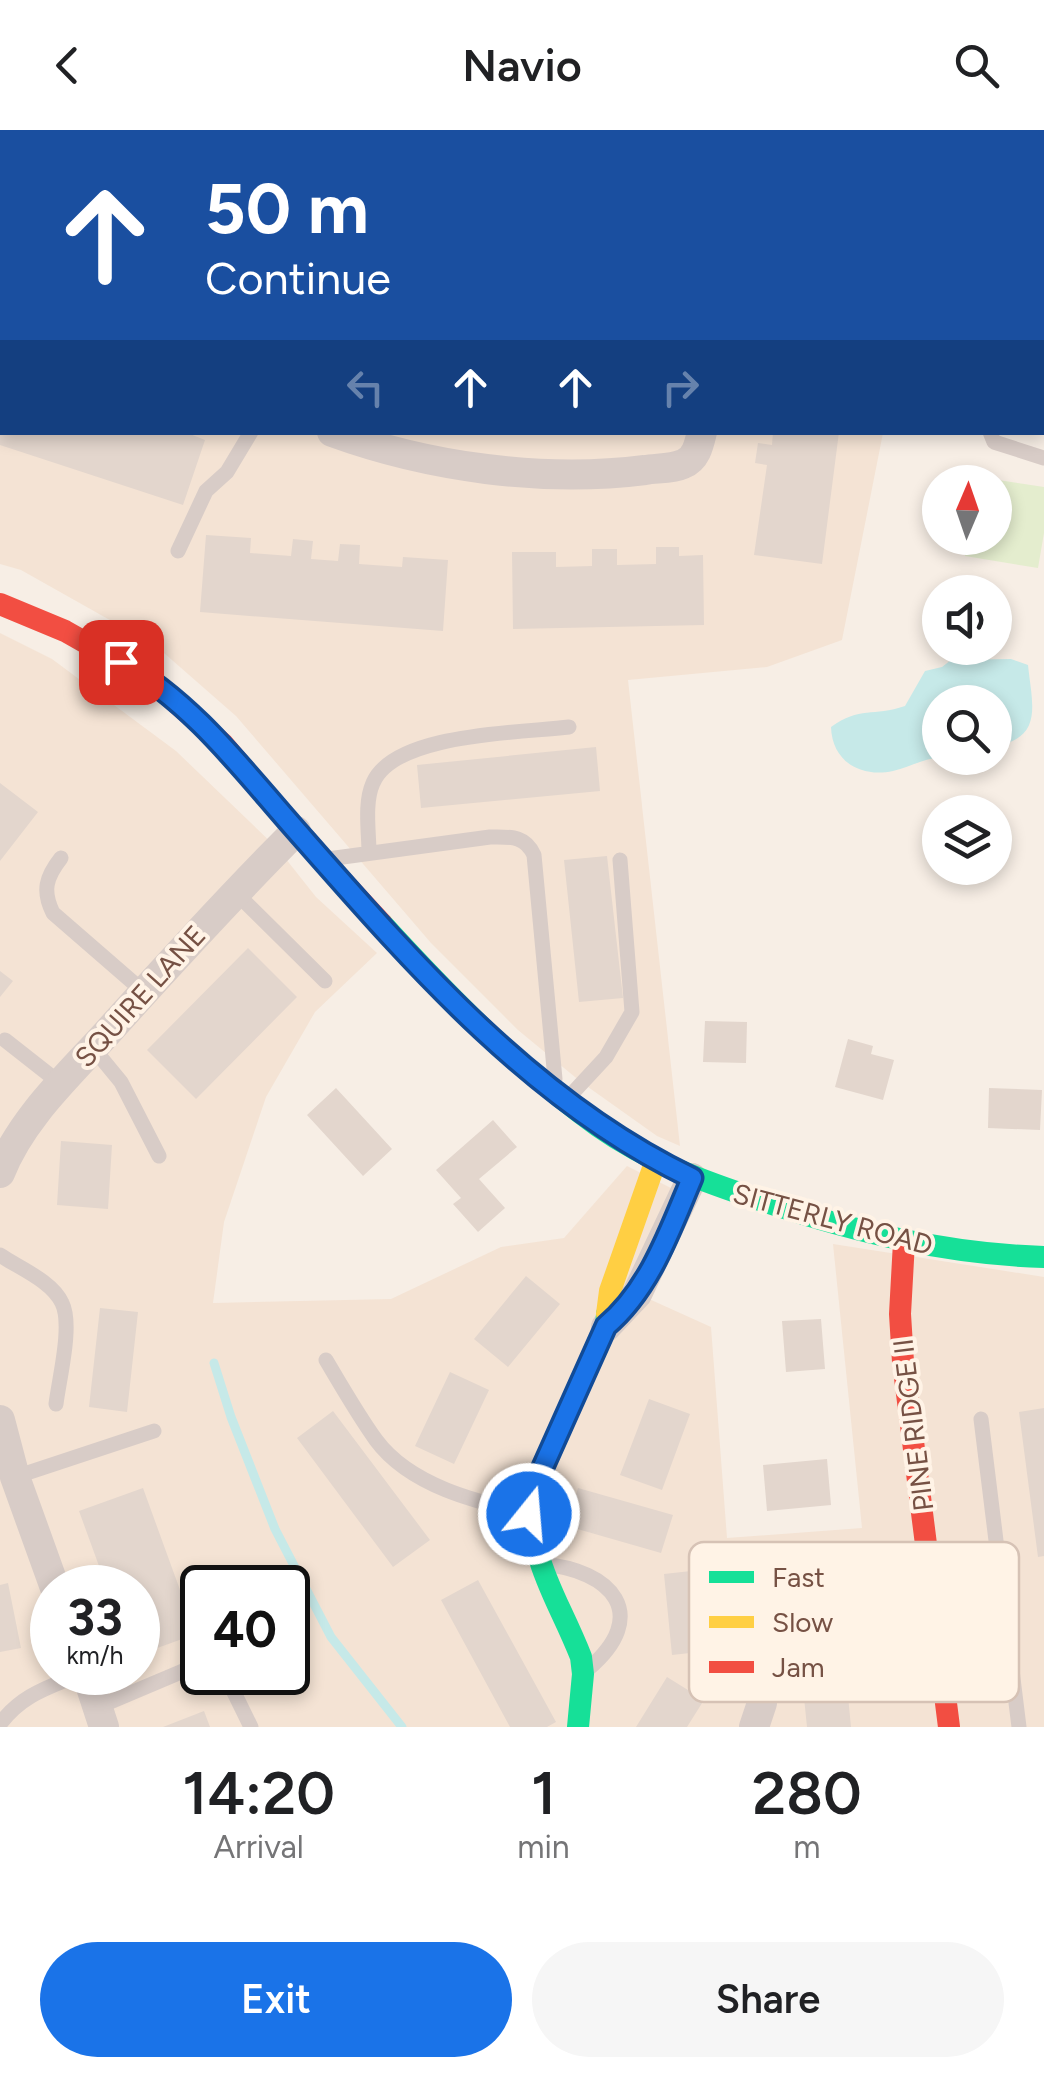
<!DOCTYPE html>
<html lang="en">
<head>
<meta charset="utf-8">
<style>
  :root { --surface:#fff; --page:#f6f6f6; --text:#202124; --muted:#757577; --accent:#1a73e8 }
  body { margin:0; font-family:Figtree,sans-serif; background:var(--page); color:var(--text); height:100vh; display:flex; flex-direction:column; font-size:38px; white-space:nowrap }
  * { box-sizing:border-box; margin:0 }
  p { font-size:32px; color:var(--muted) }
  .icon { flex:none; width:55px; height:55px; fill:none; stroke:currentColor; stroke-width:2; stroke-linecap:round; stroke-linejoin:round }
  .map { position:relative; height:1597px; overflow:hidden }
  .side { display:flex; flex-direction:column; background:var(--surface); flex:1 }
  .side>* { flex:none }
  .top-card { position:absolute; left:0px; top:0px; width:1045px; height:305px; box-shadow:0 5px 15px #0003; background:#1a4fa0; color:#fff; overflow:hidden }
  .needle { width:65px; rotate:2deg }
  .tools { position:absolute; left:922px; top:335px; display:grid; gap:20px }
  .tools a { display:grid; place-items:center; width:90px; height:90px; border-radius:50%; background:var(--surface); box-shadow:0 5px 15px #0003; font-size:50px }
  .speed { position:absolute; left:30px; top:1435px; display:flex; gap:20px; font-size:50px; font-weight:700; text-align:center }
  .speed>* { display:grid; place-content:center; width:130px; height:130px; border-radius:50%; background:var(--surface); box-shadow:0 5px 15px #0003; line-height:1 }
  .speed small { font-size:25px; font-weight:400 }
  .speed .limit { border:5px solid #111; border-radius:15px; background:#fff; color:#111 }
  .pin { position:absolute; display:grid; place-items:center; width:85px; height:85px; color:#fff; margin:-42px; border-radius:20px; box-shadow:0 5px 15px #0006 }
  .me { position:absolute; width:110px; margin:-55px; rotate:17deg; stroke-linejoin:round; filter:drop-shadow(0 0 8px #0008) }
  .turn { display:flex; align-items:center; gap:35px; height:210px; padding:0 40px; font-size:45px }
  .turn .icon { width:130px; height:130px; stroke-width:2.5 }
  .turn b { display:block; font-size:70px; line-height:85px }
  .lanes { display:flex; align-items:center; height:95px; padding:0 40px; background:#0003; justify-content:center; gap:50px; direction:ltr }
  .lanes .off { opacity:.35 }
  .eta { display:flex; justify-content:space-evenly; align-items:center; height:170px; text-align:center }
  .eta b { font-size:60px; font-weight:600; line-height:70px }
  .button { display:flex; gap:20px; margin-top:auto; padding:20px 40px }
  .button a { flex:1; height:115px; border-radius:60px; background:var(--accent); color:#fff; font-size:40px; font-weight:600; line-height:115px; text-align:center }
  .button a+a { background:var(--page); color:var(--text) }
  header { display:flex; justify-content:space-between; align-items:center; height:130px; padding:0 40px; background:var(--surface); font-size:45px; font-weight:600 }
  .map>svg:first-child { display:block }
  .residential { fill:#f4e3d4; fill-rule:evenodd }
  .green { fill:#e4edce }
  .water { fill:#c6e9e8 }
  .lines { fill:none; stroke-linecap:round; stroke-linejoin:round }
  .stream { stroke:#c6e9e8; stroke-width:9 }
  .building { fill:#e3d6cd }
  .lane { stroke:#d8ccc7; stroke-width:15 }
  .street { stroke:#d8ccc7; stroke-width:30 }
  .fast { stroke:#16e098; stroke-width:22 }
  .slow { stroke:#ffcf43; stroke-width:22 }
  .jam { stroke:#f24e42; stroke-width:22 }
  .route-casing { stroke:#114b97; stroke-width:25 }
  .route { stroke:#1a73e8; stroke-width:18 }
  .labels { text-anchor:middle; dominant-baseline:central; stroke-width:8; stroke-linejoin:round; paint-order:stroke }
  .street-label { font-size:28px; fill:#765144; stroke:#fff3e6 }
  .key { fill:#fff3e6; stroke:#d6c2b5; stroke-width:2.5 }
  .key-label { font-size:28px; fill:#765144 }
</style>
</head>
<body>
<header><svg class="icon" aria-label="back" viewBox="0 0 24 24"><path d="M15 5l-7 7 7 7"/></svg>Navio<svg class="icon" aria-label="search" viewBox="0 0 24 24"><circle cx="10" cy="10" r="6"/><path d="M15 15l6 6"/></svg></header>
<div class="map">
<svg width="1044" height="1597" viewBox="0 0 1044 1597">
  <rect width="100%" height="100%" fill="#f7eee5"/>
  <!-- residential -->
  <path class="residential" d="M0,0H943L2,2V302L883,303L842,510L767,537L628,550L680,1016L657,1006L581,952L518,900L431,813L236,586L156,516L21,440L0,434Z
    M0,503L52,529L176,621L278,719L316,767L377,823L315,882L266,967L224,1092L213,1173L391,1169L501,1117L564,1108L627,1036L685,1065L638,1164L711,1197L727,1408L862,1398L833,1114L1044,1147V1597H0ZM52,1458H138V1542H52ZM202,1458H288V1542H202Z"/>
  <!-- green -->
  <path class="green" d="M978,347L1044,357V403L1038,438L965,426L968,408H995V352H977Z"/>
  <!-- water -->
  <path class="water" d="M1011,529L1028,535C1032,574 1044,608 995,616V572H940V627C923,629 910,637 893,641C860,648 832,631 831,597C860,576 873,587 905,576L925,541L942,537L951,530Z"/>
  <g class="lines">
    <!-- stream -->
    <path class="stream" d="M214,1233L231,1287L275,1399L331,1507L402,1597"/>
  </g>
  <!-- building -->
  <path class="building" d="M0,302H185L205,310L183,375L0,315Z
    M773,302H839L822,434L754,425L767,335L755,333L758,313L772,315Z
    M206,405L251,408L250,423L291,426L293,409L313,411L311,429L338,431L340,414L360,415L359,434L402,437L403,427L448,430L443,501L200,482Z
    M656,417H679V426L703,425L704,495L513,499L512,422H556V437L592,436V419H617V435L656,434Z
    M596,617L600,661L421,678L417,635Z
    M0,653L38,682L0,731Z
    M607,726L623,868L579,872L564,730Z
    M248,818L297,867L196,969L147,920Z
    M0,841L13,851L0,867Z
    M705,891L747,892L746,933L703,932Z
    M848,909L873,916L871,924L894,930L883,970L835,957Z
    M336,958L392,1019L363,1046L307,985Z
    M989,958L1042,960L1040,1000L988,998Z
    M493,990L517,1017L479,1049L505,1078L478,1102L453,1074L461,1068L436,1040Z
    M61,1011L112,1015L108,1079L57,1075Z
    M526,1146L560,1174L508,1237L474,1209Z
    M100,1178L138,1182L127,1282L89,1277Z
    M821,1189L825,1239L786,1242L782,1191Z
    M450,1242L489,1260L454,1334L415,1316Z
    M649,1269L690,1284L662,1360L620,1345Z
    M1044,1278V1426L1038,1427L1019,1282Z
    M333,1281L430,1410L393,1437L297,1308Z
    M827,1329L831,1375L767,1381L763,1335Z
    M143,1358L196,1504L138,1525V1458H107L79,1381Z
    M578,1358L673,1385L661,1423L567,1396Z
    M709,1439L717,1520L672,1525L664,1444Z
    M478,1450L556,1592L547,1597H510L441,1470Z
    M8,1453L21,1518L0,1522V1455Z
    M841,1494L851,1597H807L797,1498Z
    M667,1547L704,1570L687,1597H636Z
    M204,1581L210,1597H163Z"/>
  <g class="lines">
    <!-- lane -->
    <path class="lane" d="M503,2V0
      M1032,2L1033,0
      M990,302L994,312L1044,328
      M178,421L206,361L227,342L251,302
      M369,723C369,702 364,673 373,653C394,603 520,603 569,597
      M61,728C46,747 42,761 53,783L144,862
      M328,729L490,707C510,707 525,705 534,725L555,949
      M235,762L325,851
      M5,910L61,954
      M93,918L121,952L159,1026
      M568,968L606,927L632,882L620,730
      M0,1125C19,1138 52,1151 62,1173C73,1195 59,1249 56,1274
      M326,1230C342,1257 358,1285 376,1310C410,1356 477,1372 529,1384
      M981,1289L1019,1597
      M15,1347L154,1301
      M542,1434C612,1440 652,1485 588,1539
      M935,1450L998,1445
      M224,1542L251,1597
      M98,1577L202,1533
      M0,1594C23,1563 51,1557 85,1542"/>
    <!-- street -->
    <path class="street" d="M56,2L57,0
      M761,2V0
      M0,104L2,100
      M332,302C428,337 543,353 645,340C656,338 672,339 683,334C696,329 699,315 702,302
      M0,1043C21,989 68,946 107,903C169,834 231,766 296,701
      M606,1197L637,1164L692,1048
      M0,1290L15,1347L55,1458
      M86,1542L104,1597
      M754,1597L762,1573"/>
    <!-- fast -->
    <path class="fast" d="M382,794C449,867 518,938 598,996C649,1032 705,1052 763,1071C855,1102 946,1124 1044,1127
      M578,1597L583,1544L581,1527C556,1463 526,1430 534,1357L606,1197L607,1184"/>
    <!-- slow -->
    <path class="slow" d="M607,1184L610,1161L656,1030"/>
    <!-- jam -->
    <path class="jam" d="M0,474L65,501L148,548L223,614L296,701L382,794
      M904,1112L900,1184L903,1232L949,1597"/>
  </g>
  <g class="lines">
    <!-- route casing -->
    <g class="route-casing">
      <path id="route" d="M121,532C193,573 242,639 295,699C411,831 531,971 692,1048C670,1100 650,1159 606,1196L534,1357L529,1384"/>
    </g>
    <!-- route -->
    <use href="#route" class="route"/>
  </g>
  <g class="labels">
    <!-- street labels -->
    <g class="street-label">
      <text transform="translate(140 866) rotate(-48)">SQUIRE LANE</text>
      <text transform="translate(833 1089) rotate(15)">SITTERLY ROAD</text>
      <text transform="translate(913 1295) rotate(-97)">PINE RIDGE II</text>
    </g>
  </g>
  <!-- legend -->
  <rect x="689" y="1412" width="330" height="160" rx="15" class="key"/>
  <rect x="709" y="1441" width="45" height="12" fill="#16e098"/>
  <rect x="709" y="1486" width="45" height="12" fill="#ffcf43"/>
  <rect x="709" y="1531" width="45" height="12" fill="#f24e42"/>
  <g class="key-label">
    <text x="772" y="1457">Fast</text>
    <text x="772" y="1502">Slow</text>
    <text x="772" y="1547">Jam</text>
  </g>
</svg>
<div class="tools">
<a><svg class="needle" viewBox="-14 -14 28 28"><path d="M0-13l5 13h-10z" fill="#e53935"/><path d="M0 13l5-13h-10z" fill="#757577"/></svg></a>
<a><svg class="icon" aria-label="sound" viewBox="0 0 24 24"><path d="M4 9h4l5-4v14l-5-4H4zM17 9q2 3 0 6"/></svg></a>
<a><svg class="icon" aria-label="search" viewBox="0 0 24 24"><circle cx="10" cy="10" r="6"/><path d="M15 15l6 6"/></svg></a>
<a><svg class="icon" aria-label="layers" viewBox="0 0 24 24"><path d="M12 4l9 5-9 5-9-5zM3 14l9 5 9-5"/></svg></a>
</div>
<div class="speed"><div>33<small>km/h</small></div><div class="limit">40</div></div>
<div class="pin" style="left:121px;top:532px;background:#d93025"><svg class="icon" aria-label="arrive" viewBox="0 0 24 24"><path d="M6 21V4h12l-3 4 3 4H6"/></svg></div>
<svg class="me" style="left:529px;top:1384px" viewBox="-20 -20 40 40"><circle r="17" fill="#1a73e8" stroke="#fff" stroke-width="3"/><path d="M0-11L8 9 0 5-8 9z" fill="#fff"/></svg>
<div class="top-card">
<div class="turn"><svg class="icon" aria-label="ahead" viewBox="0 0 24 24"><path d="M12 20V5M6 11l6-6 6 6"/></svg><div><b>50 m</b>Continue</div></div>
<div class="lanes"><svg class="icon off" aria-label="left" viewBox="0 0 24 24"><path d="M17 20v-9H6M10 6l-5 5 5 5"/></svg><svg class="icon" aria-label="ahead" viewBox="0 0 24 24"><path d="M12 20V5M6 11l6-6 6 6"/></svg><svg class="icon" aria-label="ahead" viewBox="0 0 24 24"><path d="M12 20V5M6 11l6-6 6 6"/></svg><svg class="icon off" aria-label="right" viewBox="0 0 24 24"><path d="M7 20v-9h11M14 6l5 5-5 5"/></svg></div>
</div>
</div>
<section class="side">
<div class="eta">
<div><b>14:20</b><p>Arrival</p></div>
<div><b>1</b><p>min</p></div>
<div><b>280</b><p>m</p></div>
</div>
<div class="button"><a>Exit</a><a>Share</a></div>
</section>
</body>
</html>
